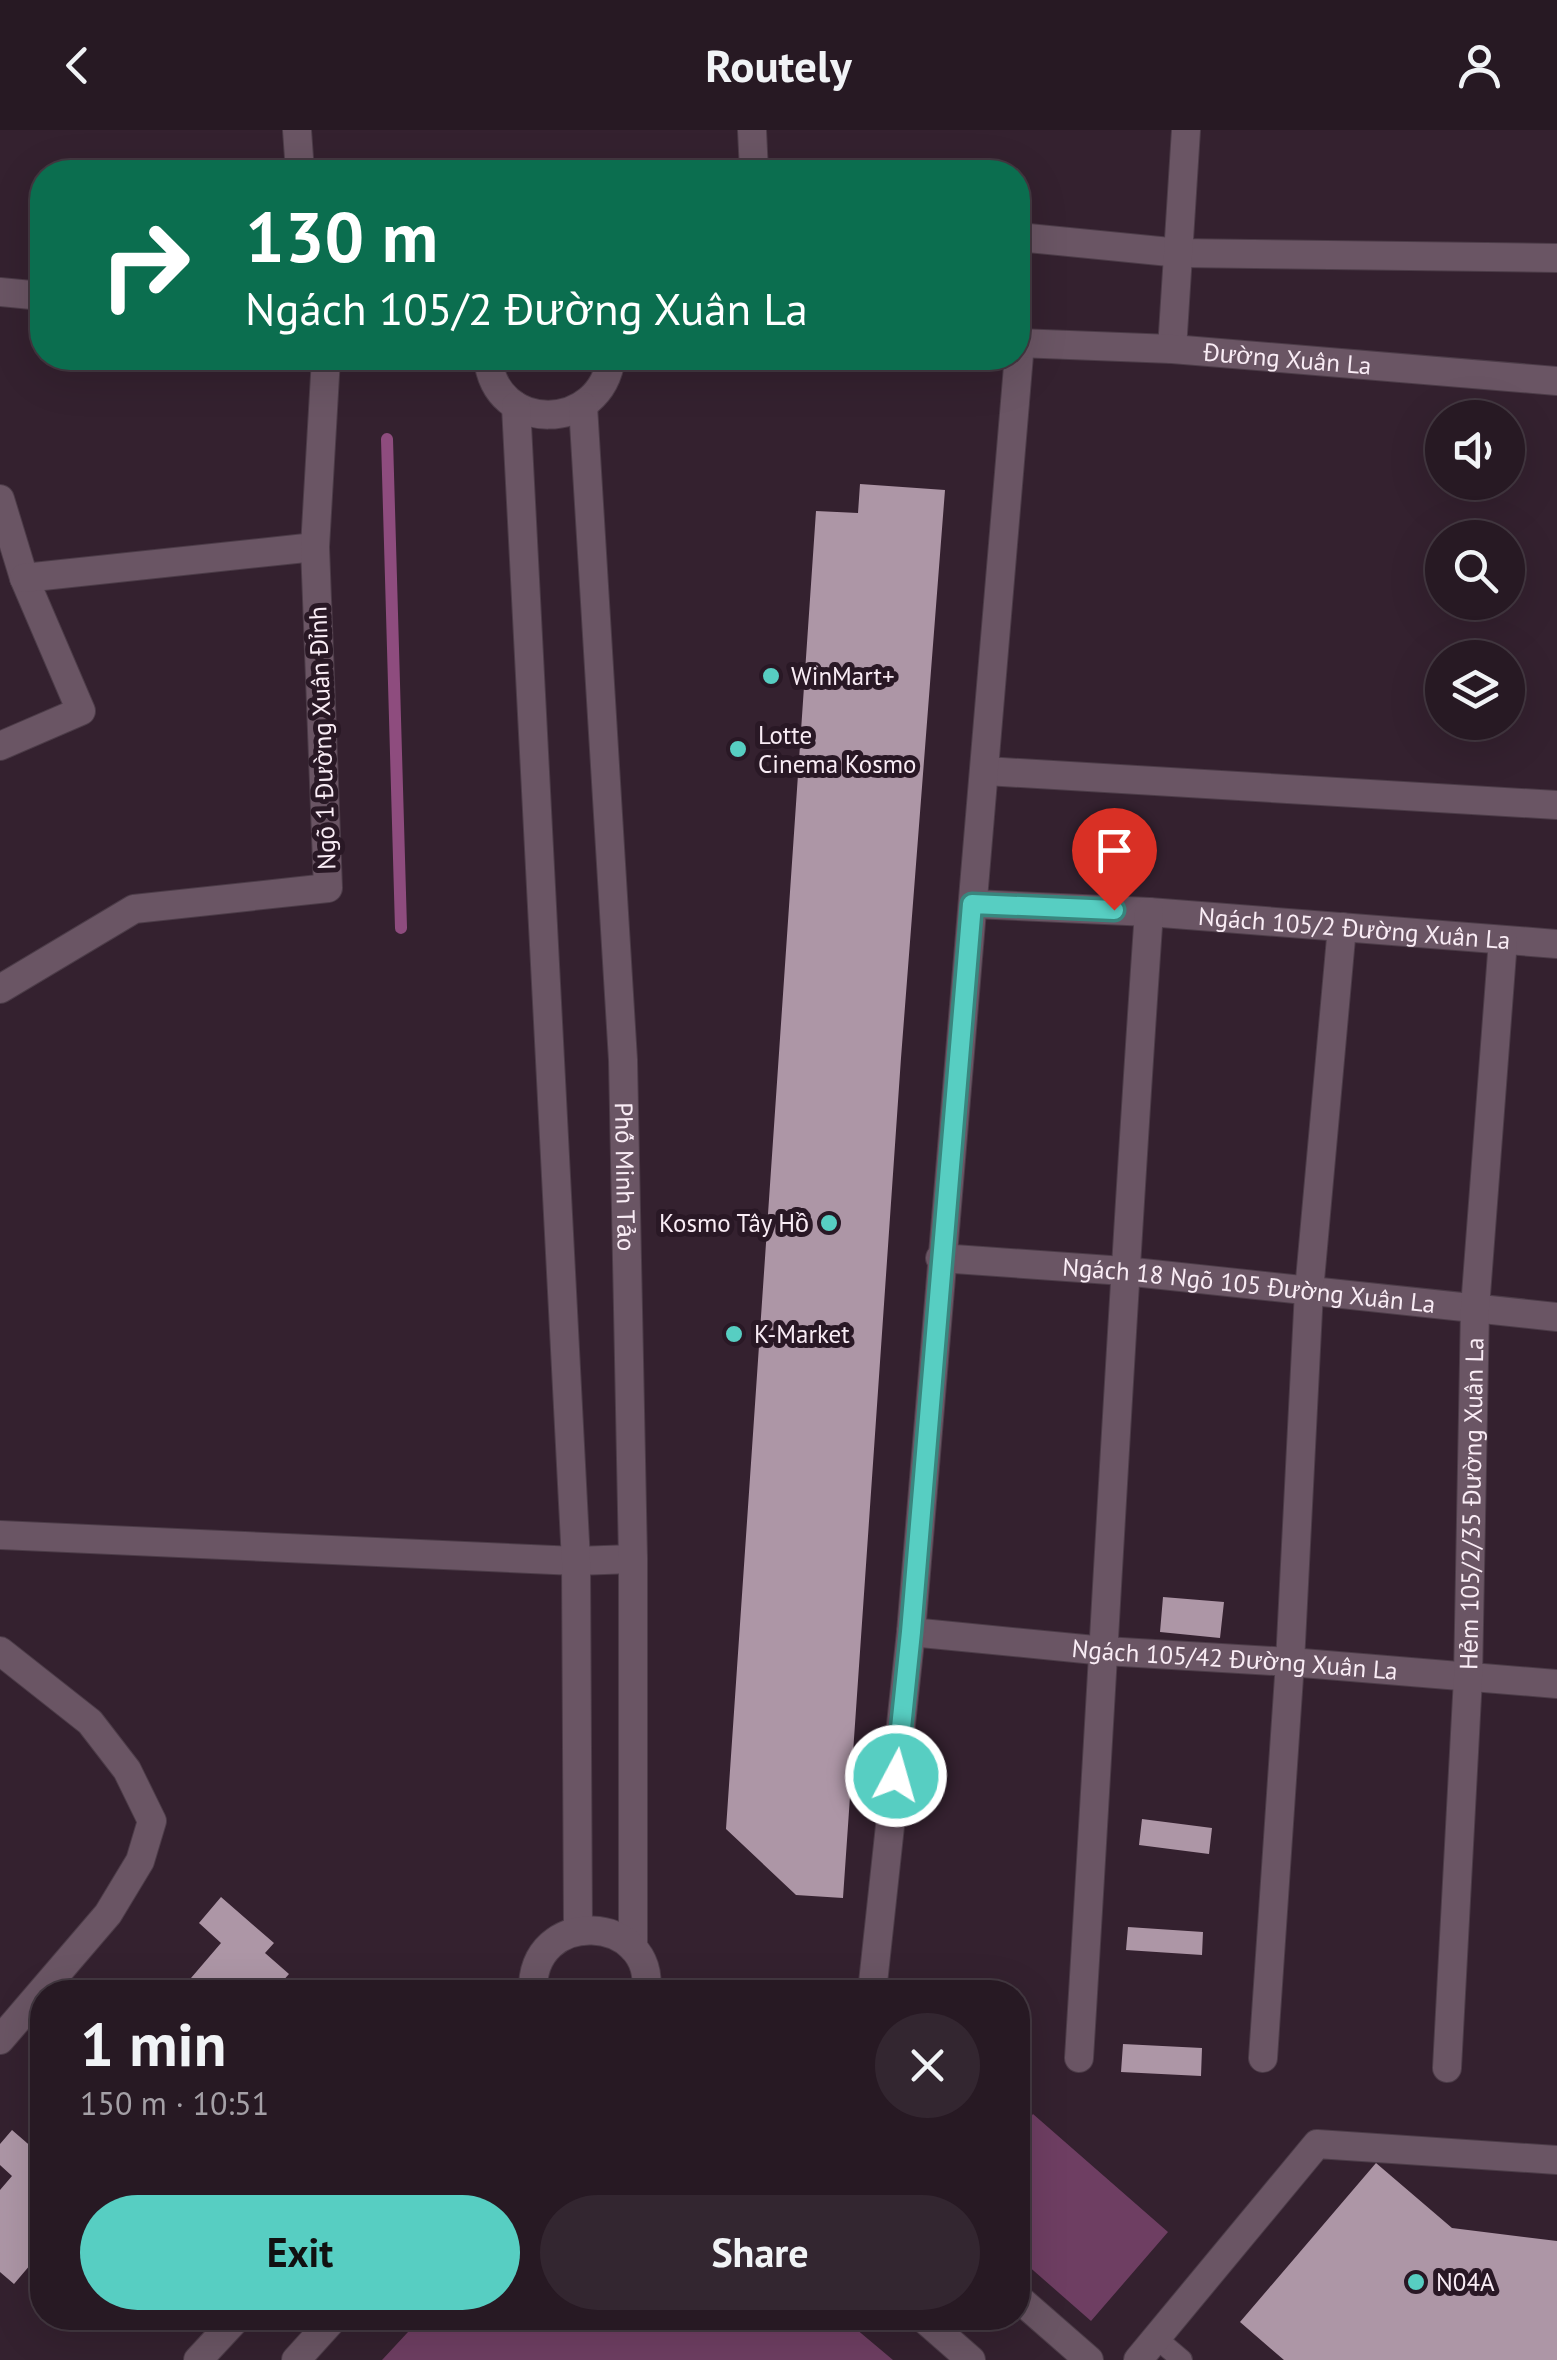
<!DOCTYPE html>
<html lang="en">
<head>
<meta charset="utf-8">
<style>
  :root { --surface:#271923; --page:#332630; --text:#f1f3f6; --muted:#a4a0a6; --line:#433841; --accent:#57cec2 }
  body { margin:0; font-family:"PT Sans",sans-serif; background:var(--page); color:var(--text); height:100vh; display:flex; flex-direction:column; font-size:38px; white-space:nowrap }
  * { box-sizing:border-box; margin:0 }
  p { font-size:32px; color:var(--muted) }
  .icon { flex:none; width:55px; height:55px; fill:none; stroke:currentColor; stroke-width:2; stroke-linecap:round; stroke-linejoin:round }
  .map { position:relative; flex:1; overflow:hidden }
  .sheet { position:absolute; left:30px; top:1850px; width:1000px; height:350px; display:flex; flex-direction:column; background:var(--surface); border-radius:40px; box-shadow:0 10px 40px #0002,0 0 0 2px var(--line) }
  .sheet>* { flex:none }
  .top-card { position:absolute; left:30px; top:30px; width:1000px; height:210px; border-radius:40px; box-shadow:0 10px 40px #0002,0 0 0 2px var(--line); background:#0b6e4f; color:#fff; overflow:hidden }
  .tools { position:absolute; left:1425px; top:270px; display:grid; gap:20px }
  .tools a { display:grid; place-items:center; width:100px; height:100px; border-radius:50%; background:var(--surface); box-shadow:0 10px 40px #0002,0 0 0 2px var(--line); font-size:50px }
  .pin { position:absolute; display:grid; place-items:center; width:85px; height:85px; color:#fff; margin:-102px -42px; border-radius:50% 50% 50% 0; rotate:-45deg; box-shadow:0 0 10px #0007 }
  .pin .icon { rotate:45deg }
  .me { position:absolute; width:110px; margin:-55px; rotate:6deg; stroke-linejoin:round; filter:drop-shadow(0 0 8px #0008) }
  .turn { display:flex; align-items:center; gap:35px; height:210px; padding:0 50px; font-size:45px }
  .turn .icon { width:130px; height:130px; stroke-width:2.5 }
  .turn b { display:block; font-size:70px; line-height:85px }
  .round { display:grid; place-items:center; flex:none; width:105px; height:105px; border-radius:52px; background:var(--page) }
  .overview { display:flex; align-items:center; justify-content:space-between; height:170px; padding:0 50px }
  h1 { font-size:60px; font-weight:700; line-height:75px }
  .action { display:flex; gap:20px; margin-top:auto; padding:20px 50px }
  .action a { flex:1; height:115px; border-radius:60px; background:var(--accent); color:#111; font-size:40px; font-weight:700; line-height:115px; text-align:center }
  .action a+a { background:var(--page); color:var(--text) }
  header { display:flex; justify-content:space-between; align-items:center; height:130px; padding:0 50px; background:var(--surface); font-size:45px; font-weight:700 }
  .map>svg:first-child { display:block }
  .green { fill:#6e3e62 }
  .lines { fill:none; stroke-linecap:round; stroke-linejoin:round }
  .stream { stroke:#8e4c7e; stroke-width:12 }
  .building { fill:#ad96a6 }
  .service-casing { stroke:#4c3c48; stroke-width:22 }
  .minor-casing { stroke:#4c3c48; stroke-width:30 }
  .tertiary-casing { stroke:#4c3c48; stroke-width:30 }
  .service { stroke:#6a5564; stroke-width:20 }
  .minor { stroke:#6a5564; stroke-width:28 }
  .tertiary { stroke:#6a5564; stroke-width:28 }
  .route-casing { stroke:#39867e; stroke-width:25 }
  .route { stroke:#57cec2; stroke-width:18 }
  .poi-dot { fill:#57cec2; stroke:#291825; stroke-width:4 }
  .labels { text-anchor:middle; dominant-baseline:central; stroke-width:10; stroke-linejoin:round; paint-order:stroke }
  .street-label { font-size:25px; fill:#f9ecf5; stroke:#291825 }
  .poi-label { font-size:25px; fill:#f9ecf5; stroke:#291825; text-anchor:start }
</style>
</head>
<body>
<header><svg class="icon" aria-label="back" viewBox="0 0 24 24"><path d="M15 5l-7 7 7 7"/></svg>Routely<svg class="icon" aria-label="person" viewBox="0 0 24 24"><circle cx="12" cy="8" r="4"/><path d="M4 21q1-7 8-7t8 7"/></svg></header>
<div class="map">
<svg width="1557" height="2230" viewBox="0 0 1557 2230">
  <rect width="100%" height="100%" fill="#34212f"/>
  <!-- green -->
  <path class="green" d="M1033,1984L1168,2102L1091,2191L1018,2127V2002Z
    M421,2188H843L893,2230H382Z"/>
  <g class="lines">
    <!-- stream -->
    <path class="stream" d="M387,309L401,798"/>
  </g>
  <!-- building -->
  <path class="building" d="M860,354L945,360L901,928L843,1768L796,1765L726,1699L816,381L858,383Z
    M1163,1467L1224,1472L1220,1508L1160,1502Z
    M1142,1689L1212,1698L1209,1724L1139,1715Z
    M221,1767L274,1813L265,1823L289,1844L273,1862H165L171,1855L179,1862L221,1813L199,1793Z
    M1128,1797L1203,1802L1202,1825L1126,1820Z
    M1123,1914L1202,1918L1201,1946L1121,1942Z
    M12,2000L42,2026V2121L14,2154L0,2142V2060L12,2046L0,2035V2014Z
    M1376,2033L1452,2098L1557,2111V2230H1284L1240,2192Z"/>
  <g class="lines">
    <!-- service casing -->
    <g class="service-casing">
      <path id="service" d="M1156,2208L1182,2230"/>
    </g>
    <!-- minor casing -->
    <g class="minor-casing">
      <g id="minor">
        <path d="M297,0L300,42"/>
        <path d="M752,0L754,42"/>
        <path d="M1018,107L1180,123L1557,128"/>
        <path d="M1172,219L1186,0"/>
        <path d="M0,369L24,448L81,581L0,616"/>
        <path d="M24,448L315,417"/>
        <path d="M986,641L1557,675"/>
        <path id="s1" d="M973,774L1149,782L1557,814"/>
        <path d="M0,859L134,779L328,758L315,417L326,228"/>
        <path id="s2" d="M940,1128L1124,1141L1557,1187"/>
        <path d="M0,1405L576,1431L633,1429"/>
        <path id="s3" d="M911,1502L1105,1521L1290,1532L1557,1554"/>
        <path d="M0,1521L90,1592L127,1640L152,1691L140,1731L108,1784L0,1910"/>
        <path d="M872,1862L911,1502L1020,213"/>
        <path d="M1079,1928C1103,1546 1122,1164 1149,782"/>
        <path d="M1263,1928L1290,1532L1309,1161L1342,797"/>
        <path id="s4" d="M1447,1938L1468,1548L1475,1178L1503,810"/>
        <path d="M1138,2230L1317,2014L1557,2030"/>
      </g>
    </g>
    <!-- tertiary casing -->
    <g class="tertiary-casing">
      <g id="tertiary">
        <path d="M0,162L42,166"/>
        <path id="s5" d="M1018,213L1172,219L1557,251"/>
        <path d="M488,228C495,304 601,303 611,228"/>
        <path d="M516,276L576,1431L578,1800"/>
        <path id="s6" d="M583,276L623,930L633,1429V1818"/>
        <path d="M533,1862C530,1776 656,1784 646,1862"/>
        <path d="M1018,2168L1089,2230"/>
        <path d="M923,2188L971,2230"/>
        <path d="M198,2230L237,2188"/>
        <path d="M296,2230L334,2188"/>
      </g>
    </g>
    <!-- service -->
    <use href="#service" class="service"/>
    <!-- minor -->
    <use href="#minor" class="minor"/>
    <!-- tertiary -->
    <use href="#tertiary" class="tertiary"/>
  </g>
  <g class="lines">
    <!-- route casing -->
    <g class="route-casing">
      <path id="route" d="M896,1646L911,1502L972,774L1114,780"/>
    </g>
    <!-- route -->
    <use href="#route" class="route"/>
  </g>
  <!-- markers -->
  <g class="poi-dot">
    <circle cx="771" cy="546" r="10"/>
    <circle cx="738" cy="619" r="10"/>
    <circle cx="829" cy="1093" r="10"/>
    <circle cx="734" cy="1204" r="10"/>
    <circle cx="1416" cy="2152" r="10"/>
  </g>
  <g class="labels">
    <!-- street labels -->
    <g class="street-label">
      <text stroke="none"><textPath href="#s5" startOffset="270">Đường Xuân La</textPath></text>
      <text transform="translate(322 608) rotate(-92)">Ngõ 1 Đường Xuân Đỉnh</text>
      <text stroke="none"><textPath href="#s1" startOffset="382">Ngách 105/2 Đường Xuân La</textPath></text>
      <text stroke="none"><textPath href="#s6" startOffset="772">Phố Minh Tảo</textPath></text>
      <text stroke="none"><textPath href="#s2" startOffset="310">Ngách 18 Ngõ 105 Đường Xuân La</textPath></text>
      <text stroke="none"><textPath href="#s4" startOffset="565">Hẻm 105/2/35 Đường Xuân La</textPath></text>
      <text stroke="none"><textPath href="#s3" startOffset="325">Ngách 105/42 Đường Xuân La</textPath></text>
    </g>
    <!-- poi labels -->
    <g class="poi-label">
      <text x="791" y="546">WinMart+</text>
      <text x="758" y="605">Lotte<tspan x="758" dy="29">Cinema Kosmo</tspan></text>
      <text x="809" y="1093" text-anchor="end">Kosmo Tây Hồ</text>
      <text x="754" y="1204">K-Market</text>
      <text x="1436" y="2152">N04A</text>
    </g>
  </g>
</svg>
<div class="tools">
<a><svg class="icon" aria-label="sound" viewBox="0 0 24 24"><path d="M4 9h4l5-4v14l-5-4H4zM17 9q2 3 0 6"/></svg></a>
<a><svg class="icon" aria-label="search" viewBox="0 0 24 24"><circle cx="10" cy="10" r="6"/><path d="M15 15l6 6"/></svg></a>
<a><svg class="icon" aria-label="layers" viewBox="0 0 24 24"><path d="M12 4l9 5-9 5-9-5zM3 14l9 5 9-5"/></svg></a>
</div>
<div class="pin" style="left:1114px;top:780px;background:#d93025"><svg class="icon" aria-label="arrive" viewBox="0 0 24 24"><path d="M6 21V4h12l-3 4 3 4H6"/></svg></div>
<svg class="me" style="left:896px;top:1646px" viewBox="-20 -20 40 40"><circle r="17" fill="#57cec2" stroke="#fff" stroke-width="3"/><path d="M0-11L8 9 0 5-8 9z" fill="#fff"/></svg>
<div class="top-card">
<div class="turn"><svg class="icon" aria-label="right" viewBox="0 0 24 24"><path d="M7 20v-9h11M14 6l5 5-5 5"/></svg><div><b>130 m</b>Ngách 105/2 Đường Xuân La</div></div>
</div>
<section class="sheet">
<div class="overview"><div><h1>1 min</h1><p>150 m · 10:51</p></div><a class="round"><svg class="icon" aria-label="close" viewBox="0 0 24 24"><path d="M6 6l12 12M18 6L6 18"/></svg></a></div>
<div class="action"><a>Exit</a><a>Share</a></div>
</section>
</div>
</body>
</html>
